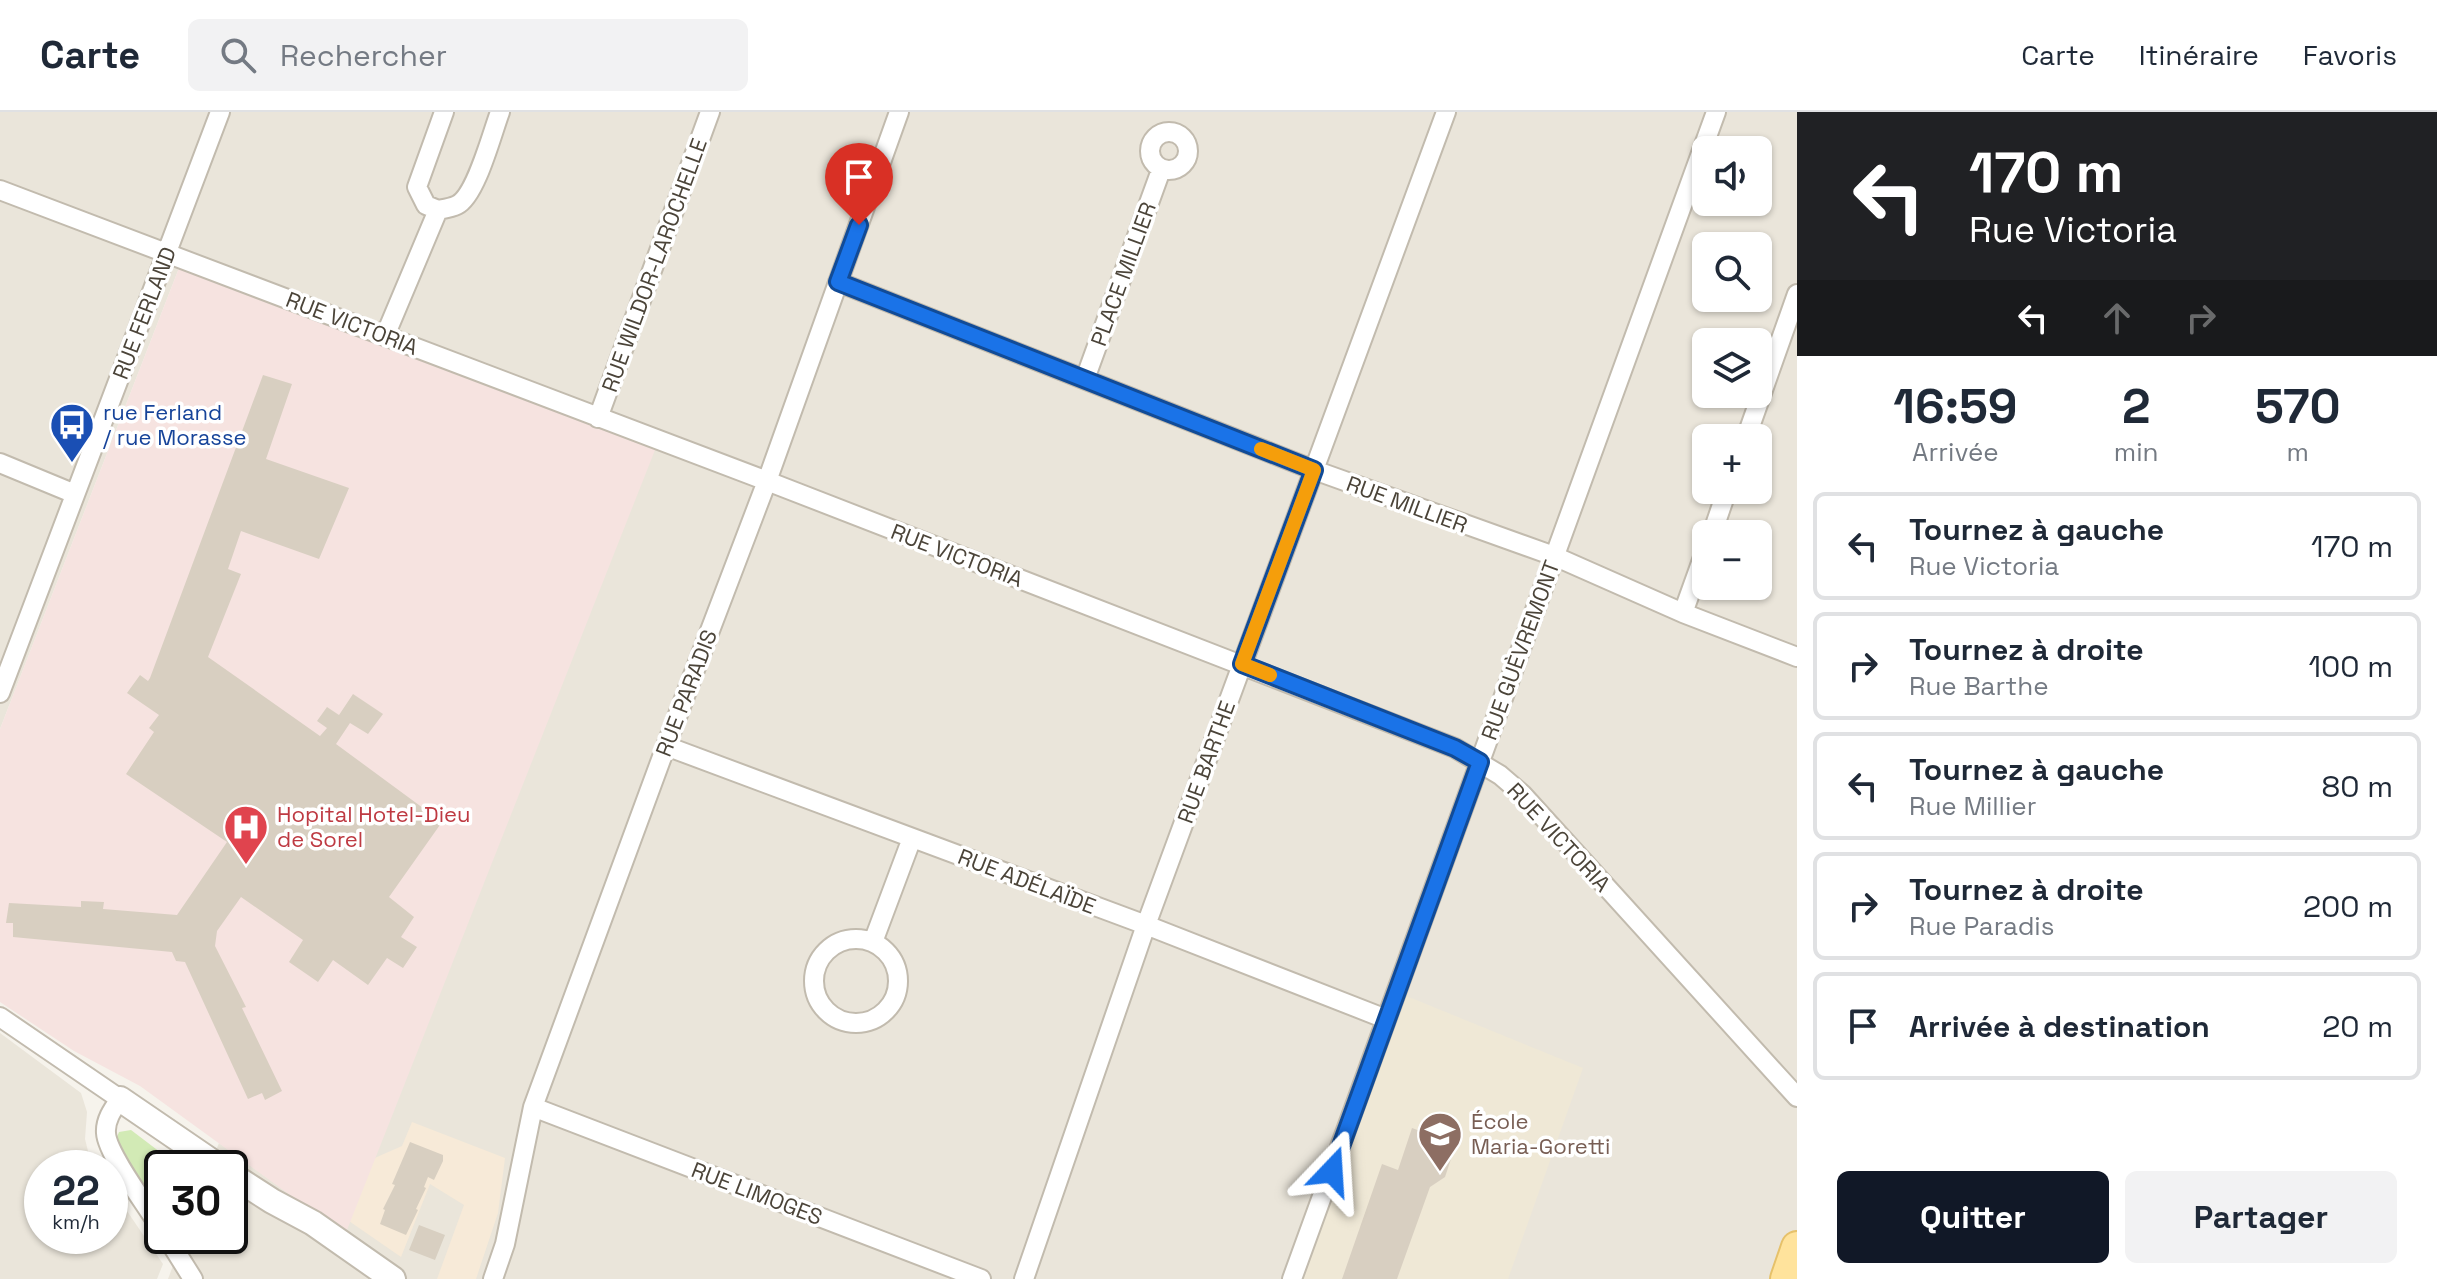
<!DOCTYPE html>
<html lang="fr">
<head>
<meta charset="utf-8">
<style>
  :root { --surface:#fff; --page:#f2f2f3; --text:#1f2937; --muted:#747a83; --line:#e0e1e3; --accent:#111827 }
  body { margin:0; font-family:"Space Grotesk",sans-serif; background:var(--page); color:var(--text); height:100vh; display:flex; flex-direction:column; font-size:30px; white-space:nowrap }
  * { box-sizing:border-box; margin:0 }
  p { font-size:26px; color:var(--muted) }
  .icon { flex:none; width:44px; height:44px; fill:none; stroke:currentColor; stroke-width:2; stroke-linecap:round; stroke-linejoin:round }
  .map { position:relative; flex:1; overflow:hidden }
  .sheet { display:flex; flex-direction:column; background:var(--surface); width:640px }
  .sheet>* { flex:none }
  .top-card { background:#202124; color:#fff; overflow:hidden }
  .tools { position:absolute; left:1692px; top:24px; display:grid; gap:16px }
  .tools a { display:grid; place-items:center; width:80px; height:80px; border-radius:12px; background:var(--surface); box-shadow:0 2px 6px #0004; font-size:40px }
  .speed { position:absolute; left:24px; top:1038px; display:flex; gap:16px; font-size:40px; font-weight:700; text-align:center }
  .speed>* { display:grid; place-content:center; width:104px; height:104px; border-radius:50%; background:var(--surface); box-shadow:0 2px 6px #0004; line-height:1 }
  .speed small { font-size:20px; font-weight:400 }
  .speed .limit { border:4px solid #111; border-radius:12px; background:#fff; color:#111 }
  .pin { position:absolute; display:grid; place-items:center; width:68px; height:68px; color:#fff; margin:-82px -34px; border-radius:50% 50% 50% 0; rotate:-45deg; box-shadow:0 0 8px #0007 }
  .pin .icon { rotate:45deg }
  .me { position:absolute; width:88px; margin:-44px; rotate:20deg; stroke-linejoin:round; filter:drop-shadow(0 0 6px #0008) }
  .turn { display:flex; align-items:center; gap:28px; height:168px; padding:0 40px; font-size:36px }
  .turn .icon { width:104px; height:104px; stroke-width:2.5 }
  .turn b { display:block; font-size:56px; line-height:68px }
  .lanes { display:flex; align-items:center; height:76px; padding:0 40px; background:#0003; justify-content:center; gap:40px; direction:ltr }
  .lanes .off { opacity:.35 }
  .eta { display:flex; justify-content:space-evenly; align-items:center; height:136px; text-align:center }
  .eta b { font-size:48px; font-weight:700; line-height:56px }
  .button { display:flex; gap:16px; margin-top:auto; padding:16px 40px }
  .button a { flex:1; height:92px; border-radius:12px; background:var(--accent); color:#fff; font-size:32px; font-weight:700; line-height:92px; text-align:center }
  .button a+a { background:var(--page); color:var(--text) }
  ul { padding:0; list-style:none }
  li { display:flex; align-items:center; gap:24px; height:108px; margin:0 16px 12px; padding:0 24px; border:4px solid var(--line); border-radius:12px }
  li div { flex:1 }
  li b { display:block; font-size:30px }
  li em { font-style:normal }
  header { display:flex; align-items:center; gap:48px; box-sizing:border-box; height:112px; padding:0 40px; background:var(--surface); border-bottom:2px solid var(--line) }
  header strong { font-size:38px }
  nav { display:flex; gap:44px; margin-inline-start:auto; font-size:28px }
  .search { width:560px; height:72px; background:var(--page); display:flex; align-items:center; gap:20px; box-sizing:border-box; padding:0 28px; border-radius:12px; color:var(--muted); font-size:30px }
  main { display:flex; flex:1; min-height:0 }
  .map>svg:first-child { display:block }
  .residential { fill:#eae5da; fill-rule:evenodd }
  .commercial { fill:#f7ead8 }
  .education { fill:#efe8d6 }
  .medical { fill:#f6e3e0 }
  .green { fill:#d2eab5 }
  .building { fill:#d8cfc1 }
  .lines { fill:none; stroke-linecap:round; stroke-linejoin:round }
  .minor-casing { stroke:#c2bbae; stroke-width:22 }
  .tertiary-casing { stroke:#c2bbae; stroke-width:28 }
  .primary-casing { stroke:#e6c16a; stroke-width:34 }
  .minor { stroke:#fff; stroke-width:18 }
  .tertiary { stroke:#fff; stroke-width:24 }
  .primary { stroke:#ffe39c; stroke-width:30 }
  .route-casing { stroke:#114b97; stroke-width:20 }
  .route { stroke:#1a73e8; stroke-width:14 }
  .slow { stroke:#f59e0b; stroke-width:14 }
  .labels { text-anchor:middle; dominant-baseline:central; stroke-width:7; stroke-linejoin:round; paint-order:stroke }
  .street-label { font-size:22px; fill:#4b4439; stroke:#fff }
  .transit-label { font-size:22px; fill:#164399; stroke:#fff; text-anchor:start }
  .health-label { font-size:22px; fill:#be3a42; stroke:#fff; text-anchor:start }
  .education-label { font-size:22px; fill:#785e54; stroke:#fff; text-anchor:start }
</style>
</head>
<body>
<header>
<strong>Carte</strong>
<div class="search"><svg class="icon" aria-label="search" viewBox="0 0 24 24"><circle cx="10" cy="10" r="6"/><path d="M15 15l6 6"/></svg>Rechercher</div>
<nav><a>Carte</a><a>Itinéraire</a><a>Favoris</a></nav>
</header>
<main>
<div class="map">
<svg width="1797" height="1167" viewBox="0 0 1797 1167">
  <rect width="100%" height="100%" fill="#f6f3ec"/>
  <!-- residential -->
  <path class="residential" d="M0,0H1797V1167H168L184,1124H230V1056H209L219,1031L345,1122L179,156L0,617ZM1706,38H1758V90H1706ZM1706,134H1758V186H1706ZM1706,230H1758V282H1706ZM1706,326H1758V378H1706ZM1706,422H1758V474H1706Z
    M0,921L81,981L87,1000L85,1027L89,1043L98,1056H42V1124H110V1074L163,1152L157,1167H0Z"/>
  <!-- commercial -->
  <path class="commercial" d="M412,1010L505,1046L498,1101L476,1167H437L464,1093L430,1072L401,1145L346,1107L361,1052L402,1034Z"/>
  <!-- education -->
  <path class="education" d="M1399,881L1583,956L1508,1167H1296Z"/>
  <!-- medical -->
  <path class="medical" d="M179,156L655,338L345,1123L140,974L74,939L0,890V617Z"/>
  <!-- green -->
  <path class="green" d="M131,1018L181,1056H162V1101L114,1032L119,1020Z"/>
  <!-- building -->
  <path class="building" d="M263,263L292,272L266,347L349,376L319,447L241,419L228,457L241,462L208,545L320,624L327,616L317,609L327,595L339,603L353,582L383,602L368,622L350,611L336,632L442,710L389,785L414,805L401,825L417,835L403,856L387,846L368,873L333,848L318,870L289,850L303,828L241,785L217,819L215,834L246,895L242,896L282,979L265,988L262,981L248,987L185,850L176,849L172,840L13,825V811H6L9,791L81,795V789L104,790L103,797L177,803L227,730L126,662L154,620L149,616L159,603L127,581L140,563L148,569L150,566Z
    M1412,1016L1456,1032L1445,1065L1430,1075L1397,1167H1342L1382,1052L1398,1058Z
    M410,1030L443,1043V1049L434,1068L428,1065L424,1075L426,1076L416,1097L418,1098L406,1123L380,1112L385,1098L383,1097L395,1073L392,1072Z
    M419,1113L445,1123L435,1148L409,1138Z"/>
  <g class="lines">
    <!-- minor casing -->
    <g class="minor-casing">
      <path id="minor" d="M444,0L417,75L426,93L438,98C443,97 451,96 457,93C476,84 492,21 500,0
        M1150 39a19 19 0 1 1 38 0a19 19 0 1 1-38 0Z
        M0,78L767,369L1455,636L1500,663L1522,682L1797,985
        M838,170L1314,358L1554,444L1683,501L1797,545
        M385,224L438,98
        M1085,267L1161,58
        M598,306L710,0
        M1746,326L1797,182
        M0,351L75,382
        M1712,422L1727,378
        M1683,501L1706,437
        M0,581L220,0
        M666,634L1146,813L1386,907
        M814 869a42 42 0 1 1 84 0a42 42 0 1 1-84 0Z
        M873,830L912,726
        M0,905L120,987C113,997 105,1008 106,1021C107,1042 149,1097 162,1118
        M533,995L981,1167
        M166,1124L193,1167
        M493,1167L505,1132L533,995L666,634L767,369L899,0
        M1024,1167L1146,813L1446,0
        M1292,1167L1716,0"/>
    </g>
    <!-- tertiary casing -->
    <g class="tertiary-casing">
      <path id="tertiary" d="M120,987L221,1056
        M230,1062L272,1089L313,1111L393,1167"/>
    </g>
    <!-- primary casing -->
    <g class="primary-casing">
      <path id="primary" d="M1786,1167L1797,1135"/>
    </g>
    <!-- minor -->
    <use href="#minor" class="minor"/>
    <!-- tertiary -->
    <use href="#tertiary" class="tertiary"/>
    <!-- primary -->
    <use href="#primary" class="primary"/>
  </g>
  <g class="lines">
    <!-- route casing -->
    <g class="route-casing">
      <path id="route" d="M859,113L838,170L1314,358L1242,552L1455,636L1480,650L1332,1059"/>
    </g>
    <!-- route -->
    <use href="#route" class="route"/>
    <!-- slow -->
    <path class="slow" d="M1261,337L1314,358L1242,552L1270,563"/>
  </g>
  <!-- icons -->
  <defs>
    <g id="bus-pin" transform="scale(2.3)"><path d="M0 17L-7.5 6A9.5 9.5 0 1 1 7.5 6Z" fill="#1a4fb4" stroke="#fff"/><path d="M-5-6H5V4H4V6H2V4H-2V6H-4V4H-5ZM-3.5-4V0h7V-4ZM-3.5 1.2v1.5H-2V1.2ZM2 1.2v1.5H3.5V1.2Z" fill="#fff"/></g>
    <g id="hospital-pin" transform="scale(2.3)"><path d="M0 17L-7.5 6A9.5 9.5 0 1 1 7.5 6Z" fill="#e0444e" stroke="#fff"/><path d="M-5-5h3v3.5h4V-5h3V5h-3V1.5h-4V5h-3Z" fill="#fff"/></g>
    <g id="school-pin" transform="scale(2.3)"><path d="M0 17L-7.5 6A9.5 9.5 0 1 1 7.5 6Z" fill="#8d6e63" stroke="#fff"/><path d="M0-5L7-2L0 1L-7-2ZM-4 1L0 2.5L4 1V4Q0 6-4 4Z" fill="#fff"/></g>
  </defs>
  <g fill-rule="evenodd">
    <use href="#bus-pin" x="72" y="313"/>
    <use href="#hospital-pin" x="246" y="715"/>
    <use href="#school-pin" x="1440" y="1022"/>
  </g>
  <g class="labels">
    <!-- street labels -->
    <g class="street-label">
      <text transform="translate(654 153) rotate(-70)">RUE WILDOR-LAROCHELLE</text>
      <text transform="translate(1123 162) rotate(-70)">PLACE MILLIER</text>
      <text transform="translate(144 201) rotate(-69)">RUE FERLAND</text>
      <text transform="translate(352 211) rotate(21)">RUE VICTORIA</text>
      <text transform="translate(1407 392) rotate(20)">RUE MILLIER</text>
      <text transform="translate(957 443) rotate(21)">RUE VICTORIA</text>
      <text transform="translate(1520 538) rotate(-70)">RUE GUÈVREMONT</text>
      <text transform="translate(686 581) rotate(-69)">RUE PARADIS</text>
      <text transform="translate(1206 650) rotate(-70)">RUE BARTHE</text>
      <text transform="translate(1559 725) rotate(47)">RUE VICTORIA</text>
      <text transform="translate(1027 769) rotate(21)">RUE ADÉLAÏDE</text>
      <text transform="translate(757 1081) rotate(21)">RUE LIMOGES</text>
    </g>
    <!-- transit labels -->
    <g class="transit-label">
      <text x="103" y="300">rue Ferland<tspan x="103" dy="25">/ rue Morasse</tspan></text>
    </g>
    <!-- health labels -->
    <g class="health-label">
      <text x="277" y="702">Hopital Hotel-Dieu<tspan x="277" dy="25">de Sorel</tspan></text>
    </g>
    <!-- education labels -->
    <g class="education-label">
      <text x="1471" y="1009">École<tspan x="1471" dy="25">Maria-Goretti</tspan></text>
    </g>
  </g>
</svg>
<div class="tools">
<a><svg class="icon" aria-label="sound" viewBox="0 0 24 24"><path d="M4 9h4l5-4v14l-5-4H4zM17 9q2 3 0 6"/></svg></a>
<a><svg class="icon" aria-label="search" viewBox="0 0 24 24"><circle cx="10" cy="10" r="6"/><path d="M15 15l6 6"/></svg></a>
<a><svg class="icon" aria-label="layers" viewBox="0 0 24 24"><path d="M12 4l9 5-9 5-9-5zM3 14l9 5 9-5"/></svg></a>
<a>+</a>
<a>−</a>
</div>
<div class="speed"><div>22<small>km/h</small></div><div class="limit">30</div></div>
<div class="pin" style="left:859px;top:113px;background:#d93025"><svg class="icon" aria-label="arrive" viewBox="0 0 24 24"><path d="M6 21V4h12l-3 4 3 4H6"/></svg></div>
<svg class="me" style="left:1332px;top:1059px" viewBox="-20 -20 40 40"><path d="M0-17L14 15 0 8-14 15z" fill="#1a73e8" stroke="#fff" stroke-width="4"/></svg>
</div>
<section class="sheet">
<div class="top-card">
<div class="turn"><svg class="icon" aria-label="left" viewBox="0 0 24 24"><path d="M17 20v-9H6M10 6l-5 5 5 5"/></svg><div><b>170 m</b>Rue Victoria</div></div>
<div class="lanes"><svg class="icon" aria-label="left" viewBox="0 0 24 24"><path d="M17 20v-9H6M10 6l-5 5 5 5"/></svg><svg class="icon off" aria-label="ahead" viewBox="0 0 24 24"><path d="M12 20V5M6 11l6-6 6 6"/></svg><svg class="icon off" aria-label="right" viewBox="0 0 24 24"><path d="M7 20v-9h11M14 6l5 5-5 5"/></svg></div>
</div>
<div class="eta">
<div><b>16:59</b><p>Arrivée</p></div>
<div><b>2</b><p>min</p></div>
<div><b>570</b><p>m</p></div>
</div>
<ul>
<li><svg class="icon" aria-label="left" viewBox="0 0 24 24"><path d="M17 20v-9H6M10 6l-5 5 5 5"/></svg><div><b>Tournez à gauche</b><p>Rue Victoria</p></div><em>170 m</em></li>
<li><svg class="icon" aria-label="right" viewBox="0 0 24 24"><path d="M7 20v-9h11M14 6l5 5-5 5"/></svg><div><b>Tournez à droite</b><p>Rue Barthe</p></div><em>100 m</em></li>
<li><svg class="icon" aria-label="left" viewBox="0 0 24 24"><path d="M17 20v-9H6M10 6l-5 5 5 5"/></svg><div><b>Tournez à gauche</b><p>Rue Millier</p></div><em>80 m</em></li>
<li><svg class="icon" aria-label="right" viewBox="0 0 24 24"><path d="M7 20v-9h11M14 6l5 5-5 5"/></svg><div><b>Tournez à droite</b><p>Rue Paradis</p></div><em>200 m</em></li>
<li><svg class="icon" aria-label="arrive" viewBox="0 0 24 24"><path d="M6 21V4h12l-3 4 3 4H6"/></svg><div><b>Arrivée à destination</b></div><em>20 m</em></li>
</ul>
<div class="button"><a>Quitter</a><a>Partager</a></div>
</section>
</main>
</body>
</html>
